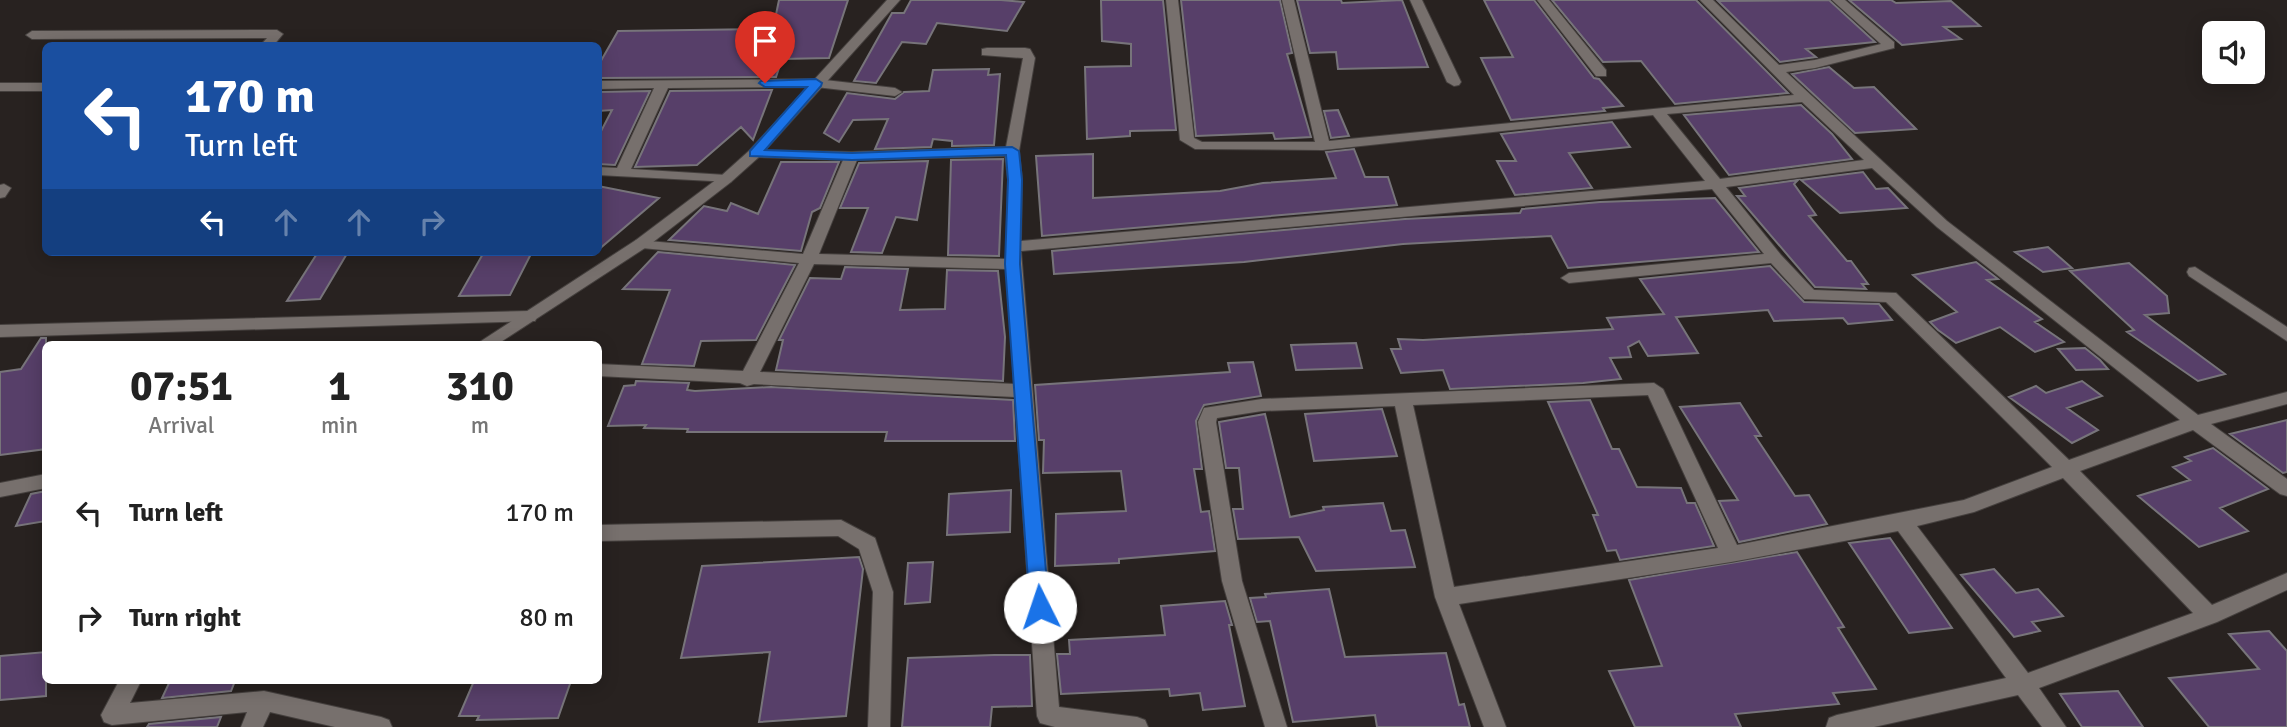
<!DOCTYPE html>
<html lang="en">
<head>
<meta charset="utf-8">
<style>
  :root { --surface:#fff; --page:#f2f2f2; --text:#222; --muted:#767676 }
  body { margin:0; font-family:Signika,sans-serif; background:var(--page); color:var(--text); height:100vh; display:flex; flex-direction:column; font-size:26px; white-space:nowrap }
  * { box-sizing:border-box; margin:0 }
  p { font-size:23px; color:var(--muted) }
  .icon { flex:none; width:38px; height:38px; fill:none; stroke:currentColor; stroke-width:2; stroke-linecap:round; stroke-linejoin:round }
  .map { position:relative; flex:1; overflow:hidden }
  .drawer { position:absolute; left:42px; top:341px; width:560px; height:343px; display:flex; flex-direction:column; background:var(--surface); border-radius:10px; box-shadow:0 4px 18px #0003 }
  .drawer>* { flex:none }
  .top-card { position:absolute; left:42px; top:42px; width:560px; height:214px; border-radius:10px; box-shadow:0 4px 18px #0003; background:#1a4fa0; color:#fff; overflow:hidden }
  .controls { position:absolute; left:2202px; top:21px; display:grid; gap:14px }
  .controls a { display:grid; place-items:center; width:63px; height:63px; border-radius:10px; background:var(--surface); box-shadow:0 4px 18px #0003; font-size:35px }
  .pin { position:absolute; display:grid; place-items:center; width:60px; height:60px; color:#fff; margin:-72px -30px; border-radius:50% 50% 50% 0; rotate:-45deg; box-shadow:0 0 7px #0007 }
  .pin .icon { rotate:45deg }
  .me { position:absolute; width:77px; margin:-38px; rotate:356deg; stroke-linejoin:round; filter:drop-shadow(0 0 5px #0008) }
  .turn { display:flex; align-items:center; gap:24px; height:147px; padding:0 28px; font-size:32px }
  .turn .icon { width:91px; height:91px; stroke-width:2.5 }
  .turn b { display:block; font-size:49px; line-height:60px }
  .lanes { display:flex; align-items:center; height:66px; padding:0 28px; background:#0003; justify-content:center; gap:35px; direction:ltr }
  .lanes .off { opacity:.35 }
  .eta { display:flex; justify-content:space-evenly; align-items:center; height:119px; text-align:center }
  .eta b { font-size:42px; font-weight:700; line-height:49px }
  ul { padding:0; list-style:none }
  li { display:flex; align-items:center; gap:21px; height:105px; padding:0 28px }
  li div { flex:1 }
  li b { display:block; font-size:26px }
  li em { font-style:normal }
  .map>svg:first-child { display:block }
  .building { fill:#573f69; stroke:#77747a; stroke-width:2 }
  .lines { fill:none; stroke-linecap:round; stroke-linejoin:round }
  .street-casing { stroke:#45403e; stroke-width:2 }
  .secondary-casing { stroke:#45403e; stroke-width:2 }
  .street { fill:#77706d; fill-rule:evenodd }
  .secondary { fill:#77706d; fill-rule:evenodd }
  .route { fill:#1a73e8; stroke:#114b97; stroke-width:2 }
</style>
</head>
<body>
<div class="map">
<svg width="2287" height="727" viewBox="0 0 2287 727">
  <rect width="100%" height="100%" fill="#282220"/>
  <!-- building -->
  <path class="building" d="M779,0H848L829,58L782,59L776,77L598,78V66L618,31L773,29Z
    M911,0H1001L1024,2L1007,31L937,23L926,44L902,42L876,83L854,81L892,13H904Z
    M1101,0H1163L1176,130L1130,131V136L1087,139L1085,67L1131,66V44L1102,41Z
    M1181,0H1280L1292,53L1287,54L1311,137L1275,139L1273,133L1196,136Z
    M1297,0H1341L1342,3L1402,0L1428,67L1338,69L1336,52L1310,53Z
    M1484,0H1534L1594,78L1599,79L1623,106L1603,108L1605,111L1511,120L1481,58L1513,57Z
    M1552,0H1696L1788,93L1675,104L1641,61L1603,62Z
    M1829,0L1875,42L1806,49L1816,57L1780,62L1718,1Z
    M1849,0H1891L1896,3L1951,1L1980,26L1944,27L1961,39L1902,45Z
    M1829,67L1854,88L1874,87L1916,129L1855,133L1792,74Z
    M989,69L988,75L1000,74L994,145L952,146V141L933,139L931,147L875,149L888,119L853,120L839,142L824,133L847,93L895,99L904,92L929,91L933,70Z
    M772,90L753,140L741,127L697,165L635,167L670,91Z
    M650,91L615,165L598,164V137L612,110L598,111V92Z
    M1801,105L1832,134L1852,159L1729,175L1684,115Z
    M1338,110L1349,136L1331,138L1324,111Z
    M1612,122L1630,147L1569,153L1592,188L1515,195L1497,161H1516L1501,134Z
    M1354,149L1365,177H1388L1397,205L1042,236L1036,156L1093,154V198L1220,191L1263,183L1336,178L1326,152Z
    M1003,159L999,256L948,255L951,160Z
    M928,161L917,220L896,217L882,253L851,252L868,208H840L859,163Z
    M781,162H839L820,208L812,212L801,251L669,240L704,206L727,211L731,203L758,214Z
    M1863,172L1876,189L1888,188L1907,208L1840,213L1801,180Z
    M1798,180L1794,184L1816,215L1809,216L1847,261H1851L1868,284H1862L1866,289L1815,287L1737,196H1745L1739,188Z
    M598,186L659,198L598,250Z
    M1715,198L1759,252L1568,268L1551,236L1403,244L1244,262L1054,274L1052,251L1405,219L1520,213L1522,209L1600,202Z
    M2048,247L2072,268L2043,272L2015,252Z
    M318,252H348L320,299L287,301Z
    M484,252H532L510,295L459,296Z
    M658,252L795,265L756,340L701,341L694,366L642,364L670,290L623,289Z
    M1976,262L1998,279L1987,280L2042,319L2035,322L2064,342L2035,352L2000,327L1956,343L1938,330L1930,322L1957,312L1913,275Z
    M2129,263L2167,296L2169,313L2145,315L2225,374L2198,381L2127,332L2134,330L2070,271Z
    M1770,266L1804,302L1879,304L1892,320L1848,324L1843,318L1774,321L1768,310L1676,317L1698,353L1648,356L1639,341L1628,347L1631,357L1610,358L1621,379L1583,383L1450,389L1443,370L1401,373L1391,349H1401L1398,339L1423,340L1613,329L1607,318L1664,314L1640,279Z
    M845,267L908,269L900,310L945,309L947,270L998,271L1005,337L1003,381L776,370L783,340H779L810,278L841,279Z
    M41,338H46V449L0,455V372L21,369Z
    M1356,343L1362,368L1296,370L1291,345Z
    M2085,348L2100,360L2108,369L2076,370L2058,349Z
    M1253,362L1261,396L1204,405L1196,421L1202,469H1194L1201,512L1209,511L1215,551L1119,559V563L1055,566L1056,514L1126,511L1121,471L1043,473L1044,440H1039L1035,385L1230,372L1228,363Z
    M636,381L689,383L687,390L695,391L771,387L1013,400L1015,441H885L887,432H687L688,429L644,428L646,425L608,426L624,386L635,385Z
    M2082,381L2102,396L2067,408L2098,430L2072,443L2009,397L2036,386L2046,393Z
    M1590,400L1612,449H1619L1637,487L1681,488L1687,503H1695L1714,546L1620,560L1616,550L1607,551L1593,515H1598L1548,402Z
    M1740,403L1761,436H1755L1795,496L1809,495L1827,524L1739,542L1719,501L1738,500L1680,407Z
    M1382,409L1397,456L1314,461L1305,414Z
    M1265,414L1290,517L1324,510L1323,507L1383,503L1391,531L1405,530L1415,567L1316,571L1299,537L1238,539L1233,509H1243L1239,468H1226L1219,422Z
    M2287,420V472L2283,473L2230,434Z
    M2213,448L2268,489L2220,508L2248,531L2199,547L2138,496L2190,480L2173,467L2191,461L2185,457Z
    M1011,490L1010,532L947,535L949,494Z
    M46,491V521L16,526L31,494Z
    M1890,538L1952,628L1909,633L1849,543Z
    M1797,552L1844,627L1838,628L1876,689L1833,693L1839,704L1735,714L1741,727H1635L1609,671L1662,666L1629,580Z
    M859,557L863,569L846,716L759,722L770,652L681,658L702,566Z
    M933,562L930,602L905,604L908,563Z
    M1994,569L2016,593L2038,589L2063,616L2032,622L2040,631L2014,637L1961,575Z
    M1329,589L1345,657L1446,653L1459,705L1464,704L1470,727H1377L1375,715L1293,722L1270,621L1257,622L1250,598L1266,597L1265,594Z
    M1225,601L1232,625H1229L1245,706L1203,710L1200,693L1170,696L1169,689L1061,694L1057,654H1070L1069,640L1165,635L1161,606Z
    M2269,631L2287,651V727H2209L2169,678L2259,669L2229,634Z
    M46,652V696L0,700V656Z
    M994,655H1030L1032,706L992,707L990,727H902L908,658Z
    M170,681H235L231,691L162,698Z
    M474,681H571L558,718L477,720L479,716H459Z
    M2118,691L2143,727H2082L2060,694Z
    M221,717L217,727H147L149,724Z"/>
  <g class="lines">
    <!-- street casing -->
    <g class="street-casing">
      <path id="street" d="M1166,0H1178L1194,138L1202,142H1315L1282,0H1294L1329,141L1794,95L1700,0H1713L1779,65L1815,60L1881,44L1832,0H1845L1894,42V48L1815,68L1786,72L1947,221L2198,415L2287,392V404L2211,424L2287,479V496L2280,494L2193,430L2080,471L2212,605L2287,573V590L2217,622L2039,688L2066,727H2042L2018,695L1874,727H1826L1829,718L1837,715L2006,678L1898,531L1731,562L1459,604L1506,727H1484L1435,597L1395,406L1262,411L1217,418L1216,422L1242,581L1287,727H1265L1222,581L1198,422L1204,408L1262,399L1654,383L1663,389L1737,545L1964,500L2052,467L1886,302L1804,299L1771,263L1569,283L1561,278L1569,273L1764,254L1712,189L1021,251L1059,707L1137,717L1145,720L1148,727H1055L1040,723L1037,716L1015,397L754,384L747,386L740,383L598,376V364L743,371L799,263L642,248L634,243L636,240L803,254L843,160L755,157L750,156V150L852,152L1006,147L1023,58L982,55V49L987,48H1025L1030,49L1035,58L1019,151L1022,179L1021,241L1705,181L1653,115L1323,150L1195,149L1180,140ZM1802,102L1864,160L1720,179L1667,114ZM1005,156L1008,179L1006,259L819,254L857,160ZM1872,168L1937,227L2180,420L2069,460L1896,293L1814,290L1781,255L1726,187ZM814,264L1007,269L1014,384L760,372ZM1648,395L1718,548L1454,587L1413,405ZM2063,478L2193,613L2028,673L1917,526L1974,512Z
        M1410,0H1422L1461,82L1459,85L1454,86L1447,82Z
        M1537,0H1549L1606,70V76H1596Z
        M277,30L283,34L273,46H260L267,38L32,39L26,35L32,31Z
        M816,79L895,88L902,92L895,96L816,87L668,88L631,169L726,175L731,176V182L598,175V167L617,168L654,88L598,89V81Z
        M0,83H46V91H0Z
        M4,184L11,188L5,197L0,198V185Z
        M2195,267L2287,327V341L2189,276L2187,272L2189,268Z
        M529,311L537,317L535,321L0,337V325Z
        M841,520L875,538L893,592L890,727H868L873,592L859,549L838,536L598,541V525Z
        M119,681H141L130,703L264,691L381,717L389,720L392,727H335L270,712L263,727H241L247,712L112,725L104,722L101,715Z"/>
    </g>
    <!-- secondary casing -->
    <g class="secondary-casing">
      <path id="secondary" d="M887,0H900L760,156L731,182L648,246L496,345H475L636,240L721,176L750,150Z
        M46,474V488L0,497V483Z"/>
    </g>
    <!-- street -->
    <use href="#street" class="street"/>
    <!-- secondary -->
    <use href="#secondary" class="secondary"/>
  </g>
  <!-- route -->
  <path class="route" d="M816,79L822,83L821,86L765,150L852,153L1012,147L1019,151L1022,180L1020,264L1049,607L1046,613H1033L1030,607L1005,264L1008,180L1006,155L852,160L750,156V151L807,87H765L759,83L761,81Z"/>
</svg>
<div class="controls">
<a><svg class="icon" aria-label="sound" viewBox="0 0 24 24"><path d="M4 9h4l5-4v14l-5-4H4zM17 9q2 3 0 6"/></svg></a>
</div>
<div class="pin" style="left:765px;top:83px;background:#d93025"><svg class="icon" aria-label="arrive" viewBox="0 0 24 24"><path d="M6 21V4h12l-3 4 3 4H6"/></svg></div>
<svg class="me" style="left:1040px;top:607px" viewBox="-20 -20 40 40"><circle r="19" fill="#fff"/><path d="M0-13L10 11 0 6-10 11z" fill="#1a73e8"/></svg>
<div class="top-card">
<div class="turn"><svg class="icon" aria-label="left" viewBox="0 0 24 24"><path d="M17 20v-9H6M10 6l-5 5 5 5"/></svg><div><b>170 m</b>Turn left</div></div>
<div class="lanes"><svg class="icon" aria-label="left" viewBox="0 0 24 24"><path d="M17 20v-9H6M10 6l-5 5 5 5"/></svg><svg class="icon off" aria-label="ahead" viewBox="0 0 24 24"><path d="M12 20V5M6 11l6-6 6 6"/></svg><svg class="icon off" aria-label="ahead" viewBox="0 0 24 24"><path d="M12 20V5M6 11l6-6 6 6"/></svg><svg class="icon off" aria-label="right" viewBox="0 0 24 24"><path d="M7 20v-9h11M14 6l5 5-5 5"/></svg></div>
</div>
<section class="drawer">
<div class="eta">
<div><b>07:51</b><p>Arrival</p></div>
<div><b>1</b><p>min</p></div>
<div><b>310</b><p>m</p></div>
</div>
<ul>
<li><svg class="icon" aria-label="left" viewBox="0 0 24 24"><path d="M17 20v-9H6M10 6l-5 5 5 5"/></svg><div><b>Turn left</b></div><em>170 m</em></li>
<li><svg class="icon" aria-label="right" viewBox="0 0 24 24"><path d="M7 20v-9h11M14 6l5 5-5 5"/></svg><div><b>Turn right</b></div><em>80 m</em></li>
</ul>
</section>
</div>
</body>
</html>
